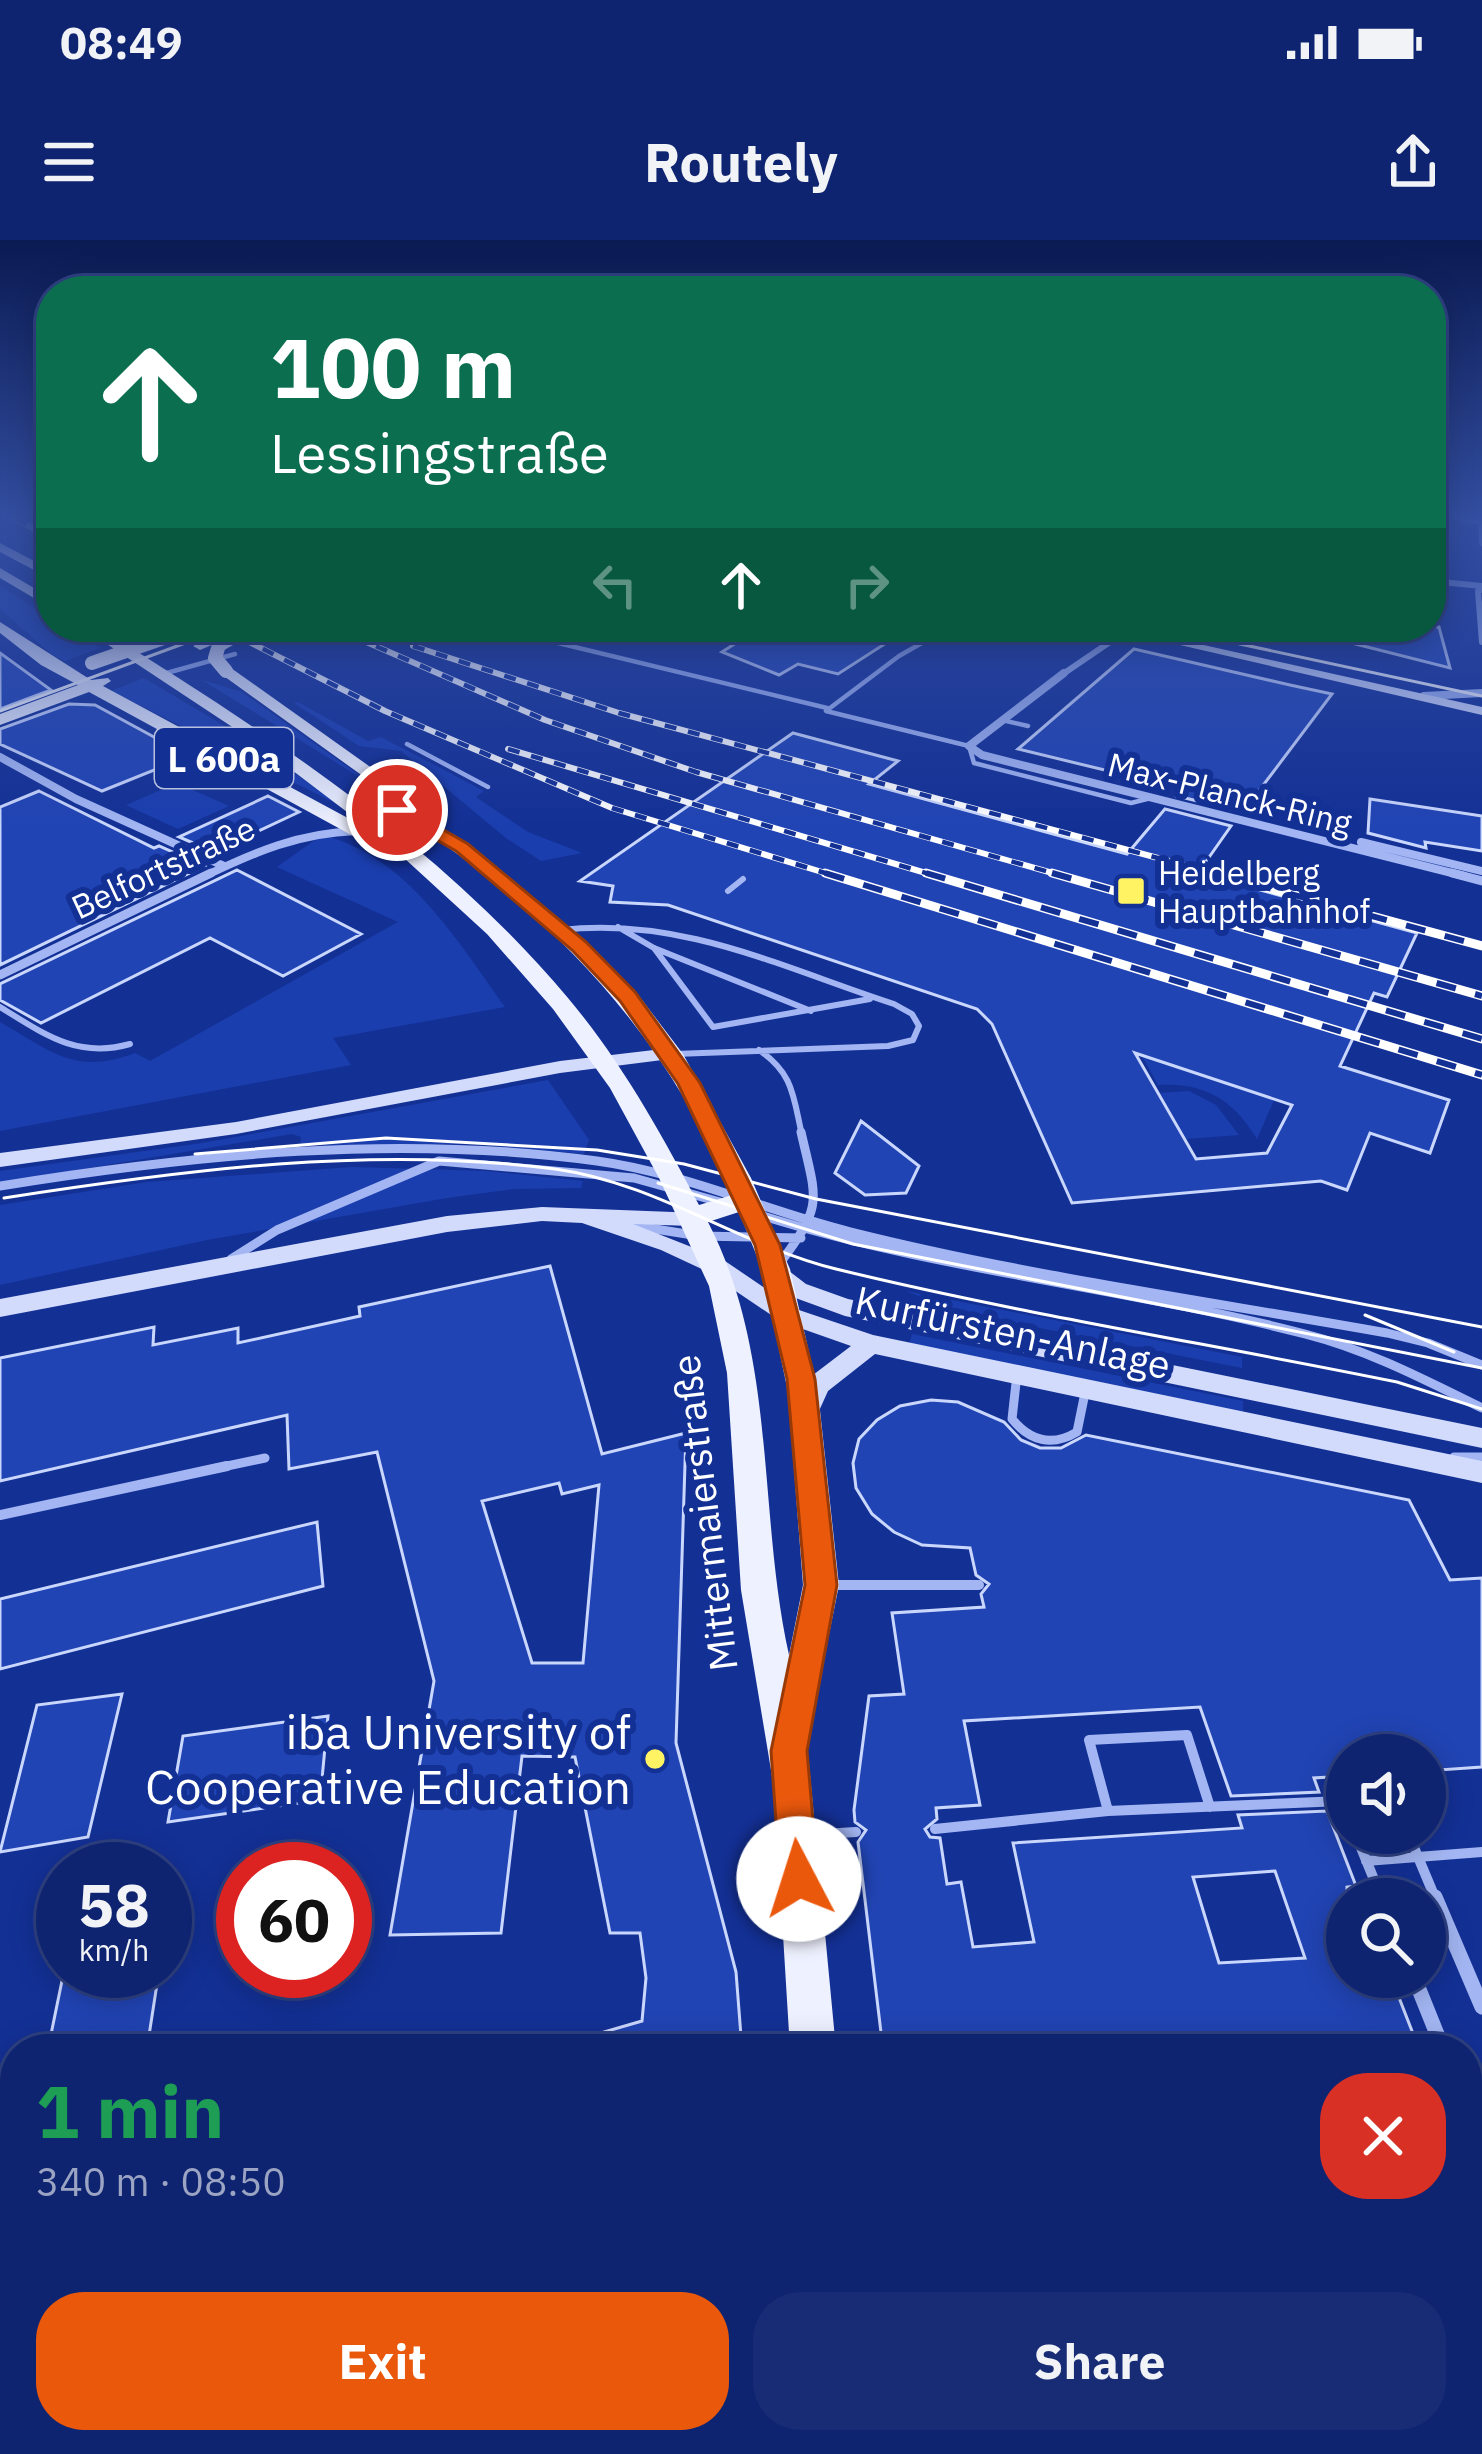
<!DOCTYPE html>
<html lang="en">
<head>
<meta charset="utf-8">
<style>
  :root { --surface:#0e2470; --page:#172c75; --text:#f1f3f6; --muted:#9ba4c3; --line:#2e4183; --accent:#ea580c }
  body { margin:0; font-family:"IBM Plex Sans",sans-serif; background:var(--page); color:var(--text); height:100vh; display:flex; flex-direction:column; font-size:45px; white-space:nowrap }
  * { box-sizing:border-box; margin:0 }
  p { font-size:39px; color:var(--muted) }
  .icon { flex:none; width:66px; height:66px; fill:none; stroke:currentColor; stroke-width:2; stroke-linecap:round; stroke-linejoin:round }
  .map { position:relative; flex:1; overflow:hidden }
  .sheet { position:absolute; left:0px; top:1794px; width:1482px; height:420px; display:flex; flex-direction:column; background:var(--surface); border-radius:48px 48px 0 0; box-shadow:0 6px 30px #0003,0 0 0 3px var(--line) }
  .sheet>* { flex:none }
  .hud { position:absolute; left:36px; top:36px; width:1410px; height:366px; border-radius:48px; box-shadow:0 6px 30px #0003,0 0 0 3px var(--line); background:#0b6e4f; color:#fff; overflow:hidden }
  .buttons { position:absolute; left:1326px; top:1494px; display:grid; gap:24px }
  .buttons a { display:grid; place-items:center; width:120px; height:120px; border-radius:50%; background:var(--surface); box-shadow:0 6px 30px #0003,0 0 0 3px var(--line); font-size:60px }
  .speed { position:absolute; left:36px; top:1602px; display:flex; gap:24px; font-size:60px; font-weight:700; text-align:center }
  .speed>* { display:grid; place-content:center; width:156px; height:156px; border-radius:50%; background:var(--surface); box-shadow:0 6px 30px #0003,0 0 0 3px var(--line); line-height:1 }
  .speed small { font-size:30px; font-weight:400 }
  .speed .limit { border:18px solid #d22; background:#fff; color:#111 }
  .pin { position:absolute; display:grid; place-items:center; width:102px; height:102px; color:#fff; margin:-51px; border:6px solid #fff; border-radius:50%; box-shadow:0 3px 12px #0007 }
  .me { position:absolute; width:132px; margin:-66px; rotate:355deg; stroke-linejoin:round; filter:drop-shadow(0 0 9px #0008) }
  .turn { display:flex; align-items:center; gap:42px; height:252px; padding:0 36px; font-size:54px }
  .turn .icon { width:156px; height:156px; stroke-width:2.5 }
  .turn b { display:block; font-size:84px; line-height:102px }
  .lanes { display:flex; align-items:center; height:114px; padding:0 36px; background:#0003; justify-content:center; gap:60px; direction:ltr }
  .lanes .off { opacity:.35 }
  .round { display:grid; place-items:center; flex:none; width:126px; height:126px; border-radius:48px; background:var(--page) }
  .summary { display:flex; align-items:center; justify-content:space-between; height:204px; padding:0 36px }
  h1 { font-size:72px; font-weight:800; line-height:90px; color:#1e9e55 }
  .cta { display:flex; gap:24px; margin-top:auto; padding:24px 36px }
  .cta a { flex:1; height:138px; border-radius:48px; background:var(--accent); color:#fff; font-size:48px; font-weight:800; line-height:138px; text-align:center }
  .cta a+a { background:var(--page); color:var(--text) }
  .status { display:flex; justify-content:space-between; align-items:center; height:84px; padding:0 60px; background:var(--surface); direction:ltr }
  .status svg { height:33px; fill:currentColor }
  header { display:flex; justify-content:space-between; align-items:center; height:156px; padding:0 36px; background:var(--surface); font-size:54px; font-weight:800 }
  .map>svg:first-child { display:block }
  .green { fill:#1b3eaf }
  .building { fill:#2144b4; stroke:#cad7fd; stroke-width:3; fill-rule:evenodd }
  .lines { fill:none; stroke-linecap:round; stroke-linejoin:round }
  .lane-far4 { stroke:#a3b6f3; stroke-width:4.5 }
  .lane-far3 { stroke:#a3b6f3; stroke-width:6 }
  .lane-far2 { stroke:#a3b6f3; stroke-width:9 }
  .lane-far1 { stroke:#a3b6f3; stroke-width:10 }
  .lane { stroke:#a3b6f3; stroke-width:15 }
  .street-far3 { stroke:#a3b6f3; stroke-width:6 }
  .street-far2 { stroke:#a3b6f3; stroke-width:8 }
  .street-far1 { stroke:#a3b6f3; stroke-width:9 }
  .street { stroke:#a3b6f3; stroke-width:20 }
  .secondary { fill:#d2dbfc; fill-rule:evenodd }
  .primary { fill:#eef1ff; fill-rule:evenodd }
  .tram { stroke:#fff; stroke-width:3 }
  .rail-far1-casing { stroke:#fff; stroke-width:6 }
  .rail-casing { stroke:#fff; stroke-width:9 }
  .rail-far1 { stroke:#133095; stroke-width:4.5; stroke-dasharray:12; stroke-linecap:butt }
  .rail { stroke:#133095; stroke-width:6; stroke-dasharray:20; stroke-linecap:butt }
  .primary-bridge { stroke:#eef1ff; stroke-width:14 }
  .route { fill:#ea580c; stroke:#983908; stroke-width:3 }
  .poi-dot { fill:#fff364; stroke:#133095; stroke-width:4.5 }
  .labels { text-anchor:middle; dominant-baseline:central; stroke-width:12; stroke-linejoin:round; paint-order:stroke }
  .far-street-label { font-size:33px; fill:#fff; stroke:#133095 }
  .far-poi-label { font-size:33px; fill:#fff; stroke:#133095; text-anchor:start }
  .shield { fill:#133095; stroke:#b8c1df; stroke-width:3 }
  .shield-label { font-size:36px; font-weight:bold; fill:#fff }
  .street-label { font-size:39px; fill:#fff; stroke:#133095 }
  .near-poi-label { font-size:48px; fill:#fff; stroke:#133095; text-anchor:end }
</style>
</head>
<body>
<div class="status"><b>08:49</b><svg viewBox="0 0 49 12"><path d="M0 12V9h3v3zM5 12V6h3v6zM10 12V3h3v9zM15 12V0h3v12zM26 1h20v11H26zM47 4h2v5h-2z"/></svg></div>
<header><svg class="icon" aria-label="menu" viewBox="0 0 24 24"><path d="M4 6h16M4 12h16M4 18h16"/></svg>Routely<svg class="icon" aria-label="share" viewBox="0 0 24 24"><path d="M12 15V3M7 8l5-5 5 5M5 13v7h14v-7"/></svg></header>
<div class="map">
<svg width="1482" height="2214" viewBox="0 0 1482 2214">
  <rect width="100%" height="100%" fill="#133095"/>
  <!-- green -->
  <path class="green" d="M0,346L51,378V387H66L100,408L65,421L54,416L0,369Z
    M144,438L238,494L345,568L111,451Z
    M202,440L242,452L376,547Z
    M298,462L368,501L381,497L484,551L476,557L528,592L582,613L541,621L506,598L401,511L359,506L294,463Z
    M177,543L229,566L178,589L126,565Z
    M322,595C406,615 457,700 505,767L333,798L351,825L0,891V782C51,811 75,836 135,813L150,821L398,682L277,627Z
    M1142,816L1274,860L1257,899C1233,859 1204,842 1158,845Z
    M548,840L589,900L584,914L473,904L300,905L301,897L292,894L0,943V931L202,903Z
    M1189,851L1216,865L1239,895L1186,899L1160,853Z
    M351,927L487,931L583,941L581,948L513,949L447,958L207,1000L0,1045V965L147,942Z
    M906,1051L1242,1117V1128L959,1072Z
    M912,1094L1243,1161V1174L909,1105Z"/>
  <!-- building -->
  <path class="building" d="M761,387H911L838,434L798,424L779,435L722,412Z
    M1329,387H1439L1450,428L1328,397Z
    M1134,409L1290,445L1332,454L1243,572L1177,556L1183,549L1018,509Z
    M0,413L51,450L0,469Z
    M69,464L95,465L189,516L102,551L0,504V489Z
    M793,493L898,521L869,544L1127,614L1165,569L1231,586L1198,633L1417,693L1387,757L1374,753L1340,826L1449,860L1430,913L1370,893L1347,950L1321,941L1072,963L992,784L977,769L668,665L610,662L613,646L580,641ZM1135,813L1292,865L1267,913L1196,919Z
    M39,551L154,608L159,606L204,626L0,725V567Z
    M268,556L299,572L214,612L179,597Z
    M1370,559L1482,576V611L1425,602L1426,608L1368,593Z
    M237,630L361,694L283,736L210,698L41,783L0,760V744Z
    M861,881L919,926L906,953L865,955L835,933Z
    M550,1026L602,1214L686,1193L676,1503L736,1732L742,1809H574L573,1801L642,1781L646,1738L640,1693H610L575,1517L522,1516L501,1693L390,1695L434,1441L377,1212L289,1229L287,1175L0,1241V1118L154,1087L153,1105L238,1088V1103L360,1076L359,1067ZM559,1243L562,1254L599,1245L583,1423H532L482,1261Z
    M931,1160L958,1162L1004,1182L1021,1200L1040,1208H1061L1086,1195L1409,1260L1450,1340L1482,1338V1527L1425,1531V1515H1347V1536L1314,1538L1319,1552L1231,1556L1200,1467L964,1481L980,1565L936,1568L937,1579L925,1589L930,1597L940,1598L947,1644L961,1642L973,1707L1034,1702L1013,1603L1242,1588L1238,1575L1327,1571L1356,1646L1347,1647V1737H1391L1419,1809H883L858,1602L866,1590L855,1582L854,1570L869,1456L904,1454L892,1373L984,1367L981,1354L989,1344L976,1335L970,1308L922,1305L894,1292L872,1274L856,1248L853,1223L859,1199L877,1180L900,1166ZM1275,1631L1305,1718L1219,1723L1193,1637Z
    M317,1282L323,1346L0,1429V1359Z
    M122,1454L88,1597L0,1612L37,1465Z
    M328,1476L320,1560L168,1582L183,1496Z
    M64,1731H159L148,1802L107,1809H48Z"/>
  <g class="lines">
    <!-- lane-far4 -->
    <path class="lane-far4" d="M492,387L827,468
      M950,387L899,416L826,471L969,506L974,523L1131,563L1151,558
      M163,434L235,414
      M1002,480L1028,486
      M407,504L488,547
      M1300,587L1305,577"/>
    <!-- lane-far3 -->
    <path class="lane-far3" d="M728,651L743,639
      M618,687L654,708L811,771
      M561,690C681,676 783,728 894,764L912,774L919,786L913,800L888,806L675,814
      M654,708L713,787L870,759
      M0,767C44,794 77,819 130,804
      M759,810C794,834 793,856 802,895"/>
    <!-- lane-far2 -->
    <path class="lane-far2" d="M0,946C197,914 399,894 597,921C685,933 766,971 851,992C1027,1036 1208,1061 1387,1093L1428,1103L1482,1125
      M760,975C938,1031 1125,1047 1305,1094C1368,1110 1425,1140 1482,1168
      M630,985L699,996L801,998
      M231,1019L277,990L439,921L634,938L727,964
      M780,1023C824,964 817,962 801,892
      M1017,1134L1012,1179C1030,1201 1052,1207 1077,1192L1086,1148
      M1454,1217H1482
      M213,1229L265,1218"/>
    <!-- lane-far1 -->
    <path class="lane-far1" d="M0,1275L227,1226
      M832,1345H979
      M1108,1571L1089,1500L1187,1495L1210,1567
      M935,1589L1108,1571L1342,1561L1347,1574
      M1355,1593L1382,1659
      M1408,1593L1436,1660
      M806,1595L856,1592
      M1366,1621L1482,1612"/>
    <!-- lane -->
    <path class="lane" d="M1435,1657L1482,1767
      M1414,1737L1443,1809
      M1467,1868L1482,1906"/>
    <!-- street-far3 -->
    <path class="street-far3" d="M1462,279L1482,282
      M1481,279L1482,303
      M1431,341L1482,346
      M1482,350L1478,351L1482,402
      M1060,436L1132,387"/>
    <!-- street-far2 -->
    <path class="street-far2" d="M1424,456L1482,453
      M969,506L982,515L1464,636
      M969,506L1064,433
      M0,517L76,559L224,626
      M1361,602L1482,631
      M205,636C255,612 299,593 356,591"/>
    <!-- street-far1 -->
    <path class="street-far1" d="M1452,633L1482,641
      M0,735L211,633"/>
    <!-- street -->
    <path class="street" d="M1467,1915L1482,1914
      M0,2165L15,2162"/>
    <!-- secondary -->
    <path class="secondary" d="M1102,387H1123L1482,467V475Z
      M671,808L680,814L678,818L560,833L236,894L0,927V913L236,882L560,821Z
      M542,967L699,973L702,978L699,983L691,986L633,984L722,1019L796,1069L873,1095L1482,1221V1243L875,1114L828,1151L814,1182H796L792,1175L809,1138L851,1106L780,1081L706,1031L661,1010L582,983L542,981L447,992L0,1077V1059L447,976Z
      M776,1021L806,1044L848,1059L1482,1188V1208L845,1076L790,1056L765,1029Z"/>
    <!-- primary -->
    <path class="primary" d="M0,303L51,330V339L0,312Z
      M0,328L51,358V368L0,338Z
      M0,382L91,440L108,438L111,441L103,446L372,591L255,502L81,387H98C267,493 438,603 568,758C621,821 661,893 699,965L732,955C675,814 578,702 456,613C425,590 387,572 353,552V544H365L469,604L586,702L636,752L683,814L751,938L790,1029L818,1152L839,1345L807,1503L836,1809H790L774,1548L741,1350L727,1133L709,1046L659,938L610,848L553,769L487,694L392,607L377,609L89,452L0,485V474L78,445L41,425L0,393ZM739,972L762,1029L788,1152L803,1345L789,1415C757,1270 778,1118 708,982Z
      M221,393L233,396L200,410L193,406Z
      M221,428H231L407,553L392,557L221,434Z
      M818,2199H872L873,2214H819Z"/>
    <!-- tram -->
    <path class="tram" d="M1161,387L1482,456
      M0,471L229,387
      M195,914L386,898L597,910L684,924L816,959L1482,1087
      M658,943L853,1004L1482,1128
      M4,958C185,930 372,905 555,929C657,943 739,1005 836,1029C1021,1074 1211,1104 1397,1142L1482,1169
      M1365,1075L1454,1112"/>
    <!-- rail-far1 casing -->
    <g class="rail-far1-casing">
      <path id="rail-far1" d="M16,279L51,298
        M220,387L385,471L612,568L835,636
        M332,387L545,480L696,532L1063,636
        M413,406L619,473L1225,636
        M508,509L936,636"/>
    </g>
    <!-- rail casing -->
    <g class="rail-casing">
      <path id="rail" d="M825,633L1482,835
        M926,633L1482,799
        M1052,633L1482,756
        M1213,633L1482,706"/>
    </g>
    <!-- rail-far1 -->
    <use href="#rail-far1" class="rail-far1"/>
    <!-- rail -->
    <use href="#rail" class="rail"/>
    <!-- primary-bridge -->
    <path class="primary-bridge" d="M92,423L193,388
      M226,431L215,418L219,405L251,387"/>
  </g>
  <!-- sky -->
  <linearGradient id="sky" x2="0" y2="1"><stop stop-color="#0a1a52"/><stop offset="0.47" stop-color="#334ea0"/><stop offset="1" stop-color="#334ea0" stop-opacity="0"/></linearGradient>
  <rect width="1482" height="589" fill="url(#sky)"/>
  <!-- route -->
  <path class="route" d="M391,566H402L468,604L586,702L635,752L700,843L780,1005L815,1139L837,1345L807,1511L818,1639L812,1652L799,1658L785,1652L780,1639L771,1511L805,1345L787,1139L755,1005L678,844L620,761L572,710L456,611L391,574Z"/>
  <!-- markers -->
  <g class="poi-dot">
    <rect x="1116" y="636" width="30" height="30" rx="6"/>
    <circle cx="655" cy="1519" r="12"/>
  </g>
  <g class="labels">
    <!-- far-street labels -->
    <g class="far-street-label">
      <text transform="translate(1230 553) rotate(14)">Max-Planck-Ring</text>
      <text transform="translate(163 627) rotate(-25)">Belfortstraße</text>
    </g>
    <!-- far-poi labels -->
    <g class="far-poi-label">
      <text x="1158" y="632">Heidelberg<tspan x="1158" dy="38">Hauptbahnhof</tspan></text>
    </g>
    <!-- shield labels -->
    <rect class="shield" x="155" y="488" width="138" height="60" rx="9"/>
    <g class="shield-label">
      <text x="224" y="518">L 600a</text>
    </g>
    <!-- street labels -->
    <g class="street-label">
      <text transform="translate(1013 1092) rotate(12)">Kurfürsten-Anlage</text>
      <text transform="translate(704 1273) rotate(-97)">Mittermaierstraße</text>
    </g>
    <!-- near-poi labels -->
    <g class="near-poi-label">
      <text x="631" y="1491">iba University of<tspan x="631" dy="55">Cooperative Education</tspan></text>
    </g>
  </g>
</svg>
<div class="buttons">
<a><svg class="icon" aria-label="sound" viewBox="0 0 24 24"><path d="M4 9h4l5-4v14l-5-4H4zM17 9q2 3 0 6"/></svg></a>
<a><svg class="icon" aria-label="search" viewBox="0 0 24 24"><circle cx="10" cy="10" r="6"/><path d="M15 15l6 6"/></svg></a>
</div>
<div class="speed"><div>58<small>km/h</small></div><div class="limit">60</div></div>
<div class="pin" style="left:397px;top:570px;background:#d93025"><svg class="icon" aria-label="arrive" viewBox="0 0 24 24"><path d="M6 21V4h12l-3 4 3 4H6"/></svg></div>
<svg class="me" style="left:799px;top:1639px" viewBox="-20 -20 40 40"><circle r="19" fill="#fff"/><path d="M0-13L10 11 0 6-10 11z" fill="#ea580c"/></svg>
<div class="hud">
<div class="turn"><svg class="icon" aria-label="ahead" viewBox="0 0 24 24"><path d="M12 20V5M6 11l6-6 6 6"/></svg><div><b>100 m</b>Lessingstraße</div></div>
<div class="lanes"><svg class="icon off" aria-label="left" viewBox="0 0 24 24"><path d="M17 20v-9H6M10 6l-5 5 5 5"/></svg><svg class="icon" aria-label="ahead" viewBox="0 0 24 24"><path d="M12 20V5M6 11l6-6 6 6"/></svg><svg class="icon off" aria-label="right" viewBox="0 0 24 24"><path d="M7 20v-9h11M14 6l5 5-5 5"/></svg></div>
</div>
<section class="sheet">
<div class="summary"><div><h1>1 min</h1><p>340 m · 08:50</p></div><a class="round" style="background:#d93025;color:#fff"><svg class="icon" aria-label="close" viewBox="0 0 24 24"><path d="M6 6l12 12M18 6L6 18"/></svg></a></div>
<div class="cta"><a>Exit</a><a>Share</a></div>
</section>
</div>
</body>
</html>
